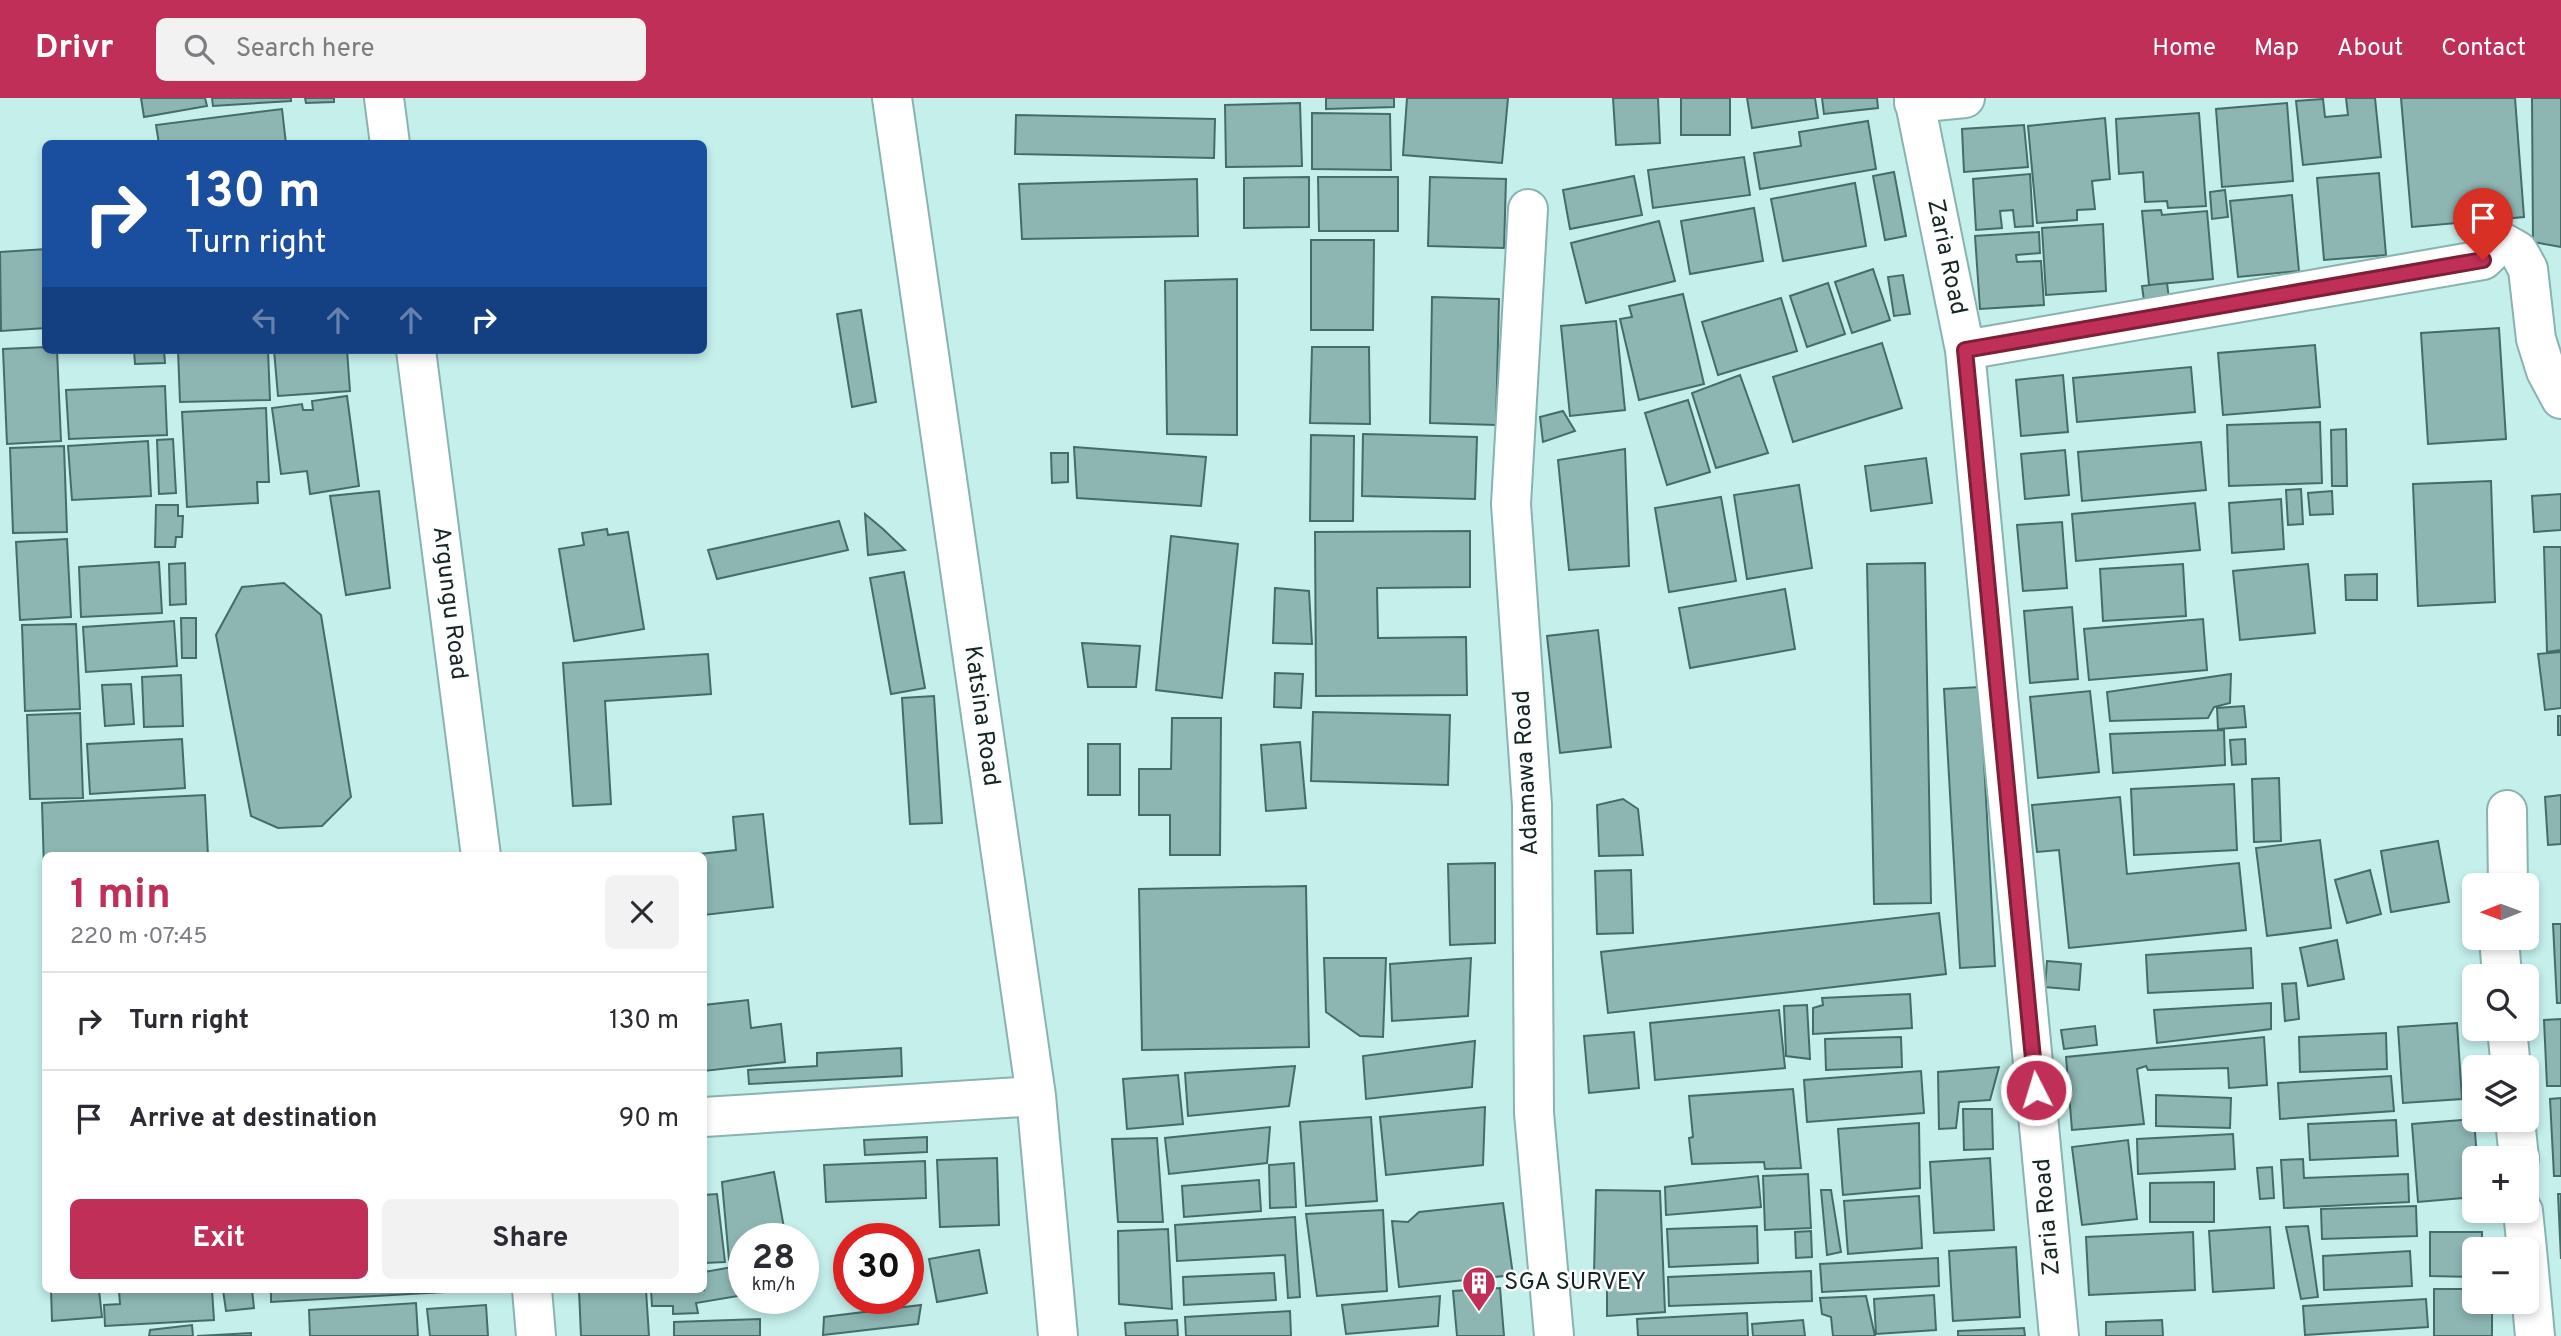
<!DOCTYPE html>
<html lang="en">
<head>
<meta charset="utf-8">
<style>
  :root { --surface:#fff; --page:#f2f2f3; --text:#2b2b33; --muted:#7c7c81; --line:#e1e1e2; --accent:#bf2f57 }
  body { margin:0; font-family:Overpass,sans-serif; background:var(--page); color:var(--text); height:100vh; display:flex; flex-direction:column; font-size:26px; white-space:nowrap }
  * { box-sizing:border-box; margin:0 }
  p { font-size:23px; color:var(--muted) }
  .icon { flex:none; width:38px; height:38px; fill:none; stroke:currentColor; stroke-width:2; stroke-linecap:round; stroke-linejoin:round }
  .map { position:relative; flex:1; overflow:hidden }
  .sheet { position:absolute; left:42px; top:754px; width:665px; height:441px; display:flex; flex-direction:column; background:var(--surface); border-radius:10px; box-shadow:0 4px 10px #0003 }
  .sheet>* { flex:none }
  .banner { position:absolute; left:42px; top:42px; width:665px; height:214px; border-radius:10px; box-shadow:0 4px 10px #0003; background:#1a4fa0; color:#fff; overflow:hidden }
  .needle { width:46px; rotate:269deg }
  .controls { position:absolute; left:2462px; top:775px; display:grid; gap:14px }
  .controls a { display:grid; place-items:center; width:77px; height:77px; border-radius:10px; background:var(--surface); box-shadow:0 4px 10px #0003; font-size:35px }
  .speed { position:absolute; left:728px; top:1125px; display:flex; gap:14px; font-size:35px; font-weight:700; text-align:center }
  .speed>* { display:grid; place-content:center; width:91px; height:91px; border-radius:50%; background:var(--surface); box-shadow:0 4px 10px #0003; line-height:1 }
  .speed small { font-size:18px; font-weight:400 }
  .speed .limit { border:10px solid #d22; background:#fff; color:#111 }
  .pin { position:absolute; display:grid; place-items:center; width:60px; height:60px; color:#fff; margin:-72px -30px; border-radius:50% 50% 50% 0; rotate:-45deg; box-shadow:0 0 7px #0007 }
  .pin .icon { rotate:45deg }
  .me { position:absolute; width:77px; margin:-38px; rotate:355deg; stroke-linejoin:round; filter:drop-shadow(0 0 5px #0008) }
  .turn { display:flex; align-items:center; gap:24px; height:147px; padding:0 28px; font-size:32px }
  .turn .icon { width:91px; height:91px; stroke-width:2.5 }
  .turn b { display:block; font-size:49px; line-height:60px }
  .lanes { display:flex; align-items:center; height:66px; padding:0 28px; background:#0003; justify-content:center; gap:35px; direction:ltr }
  .lanes .off { opacity:.35 }
  .round { display:grid; place-items:center; flex:none; width:74px; height:74px; border-radius:10px; background:var(--page) }
  .head { display:flex; align-items:center; justify-content:space-between; height:119px; padding:0 28px }
  h1 { font-size:42px; font-weight:700; line-height:52px; color:var(--accent) }
  .primary-button { display:flex; gap:14px; margin-top:auto; padding:14px 28px }
  .primary-button a { flex:1; height:80px; border-radius:10px; background:var(--accent); color:#fff; font-size:28px; font-weight:700; line-height:80px; text-align:center }
  .primary-button a+a { background:var(--page); color:var(--text) }
  ul { padding:0; list-style:none }
  li { display:flex; align-items:center; gap:21px; height:98px; padding:0 28px; border-top:2px solid var(--line) }
  li div { flex:1 }
  li b { display:block; font-size:26px }
  li em { font-style:normal }
  header { display:flex; align-items:center; gap:42px; box-sizing:border-box; height:98px; padding:0 35px; background:var(--accent); color:#fff }
  header strong { font-size:33px }
  nav { display:flex; gap:38px; margin-inline-start:auto; font-size:24px }
  .search { width:490px; height:63px; background:var(--page); display:flex; align-items:center; gap:18px; box-sizing:border-box; padding:0 24px; border-radius:10px; color:var(--muted); font-size:26px }
  .map>svg:first-child { display:block }
  .building { fill:#8db6b3; stroke:#456c69; stroke-width:2 }
  .lines { fill:none; stroke-linecap:round; stroke-linejoin:round }
  .minor-casing { stroke:#8ab3b0; stroke-width:42 }
  .minor { stroke:#fff; stroke-width:38 }
  .route-casing { stroke:#7c1f39; stroke-width:18 }
  .route { stroke:#bf2f57; stroke-width:12 }
  .labels { text-anchor:middle; dominant-baseline:central; stroke-width:5; stroke-linejoin:round; paint-order:stroke }
  .street-label { font-size:24px; fill:#162625; stroke:#fff }
  .poi-label { font-size:24px; fill:#162625; stroke:#fff; text-anchor:start }
</style>
</head>
<body>
<header>
<strong>Drivr</strong>
<div class="search"><svg class="icon" aria-label="search" viewBox="0 0 24 24"><circle cx="10" cy="10" r="6"/><path d="M15 15l6 6"/></svg>Search here</div>
<nav><a>Home</a><a>Map</a><a>About</a><a>Contact</a></nav>
</header>
<div class="map">
<svg width="2561" height="1238" viewBox="0 0 2561 1238">
  <rect width="100%" height="100%" fill="#c4efeb"/>
  <!-- building -->
  <path class="building" d="M141,0H205L207,8L144,19Z
    M212,0H291V3L213,8Z
    M305,0H334V4L306,5Z
    M1326,0H1394V9L1326,11Z
    M1407,0H1508L1502,65L1403,57Z
    M1613,0H1658L1660,45L1616,47Z
    M1681,0H1730V37H1681Z
    M1747,0H1815L1818,20L1752,30Z
    M1822,0H1877L1878,10L1824,16Z
    M2346,0H2375L2381,59L2303,67L2296,3L2323,1L2325,19L2348,17Z
    M2401,0H2515L2524,119L2412,129Z
    M2532,0H2561V149L2533,144Z
    M1300,5L1302,68L1226,69L1225,7Z
    M2287,5L2293,83L2222,89L2216,11Z
    M282,11L286,46H159L156,27Z
    M1312,15L1390,16L1391,72L1312,71Z
    M2199,15L2206,108L2168,110L2167,103L2145,104L2143,74L2119,76L2116,21Z
    M1016,17L1215,21L1214,60L1015,56Z
    M2105,20L2110,81L2092,83L2095,111L2077,112V122L2037,125L2028,28Z
    M1868,23L1876,71L1760,91L1754,55L1801,48L1799,34Z
    M2024,27L2028,69L1964,74L1962,31Z
    M1744,59L1750,97L1653,110L1648,72Z
    M1894,74L1906,138L1885,142L1873,78Z
    M2379,75L2386,157L2324,162L2317,80Z
    M2030,76L2033,128L2015,129L2013,112L2000,113L2002,130L1976,132L1973,81Z
    M1634,78L1642,117L1570,131L1563,92Z
    M1309,79V129L1244,130V80Z
    M1318,79H1398V133H1319Z
    M1430,79L1506,81L1504,150L1428,148Z
    M1197,81L1198,138L1022,141L1019,86Z
    M1855,85L1866,148L1783,163L1771,101Z
    M2225,92L2228,119L2212,121L2210,94Z
    M2292,97L2299,173L2238,179L2230,103Z
    M1754,110L1763,163L1690,176L1681,123Z
    M2161,112L2162,117L2207,113L2213,181L2149,187L2142,113Z
    M1659,123L1675,183L1586,205L1571,145Z
    M2103,126L2106,193L2046,197L2042,130Z
    M2039,134L2040,155L2016,157L2017,164L2041,163L2044,207L1980,211L1975,138Z
    M1311,142H1374L1373,232H1311Z
    M46,151V230L1,233L0,154Z
    M1873,171L1890,222L1852,235L1835,184Z
    M1903,177L1910,216L1894,218L1888,179Z
    M1237,181V337L1167,336L1165,183Z
    M1828,185L1845,236L1807,249L1790,198Z
    M2167,185L2169,201L2144,203L2142,188Z
    M1683,196L1704,286L1639,302L1620,221L1632,219L1629,208Z
    M1432,199L1499,201L1496,327L1430,325Z
    M1781,200L1797,253L1718,277L1702,224Z
    M861,212L876,304L852,309L837,216Z
    M1616,223L1625,312L1570,318L1561,228Z
    M2499,230L2506,341L2428,346L2421,235Z
    M1882,245L1902,310L1793,344L1773,279Z
    M2315,247L2320,309L2223,317L2218,255Z
    M46,249V252H57L61,343L7,346L3,251Z
    M1312,249H1369L1370,326L1310,325Z
    M134,252H164L165,265L135,266Z
    M178,252H268L270,302L180,304Z
    M274,252H347L350,293L278,298Z
    M599,252H646L599,255Z
    M2191,269L2195,314L2077,324L2073,280Z
    M1740,277L1768,355L1716,370L1692,295Z
    M2063,277L2068,334L2021,338L2016,282Z
    M165,288L167,337L69,341L66,292Z
    M347,298L359,388L310,396L307,373L281,376L272,310L302,306L303,312H313L312,303Z
    M1688,302L1710,374L1667,387L1645,315Z
    M266,310L269,384H257L258,405L187,409L182,314Z
    M1563,313L1575,333L1543,344L1540,319Z
    M2320,324L2322,385L2229,388L2227,327Z
    M2346,331L2347,388H2332L2331,332Z
    M1363,336L1477,339L1475,401L1362,398Z
    M1311,337L1354,338L1353,423H1310Z
    M173,341L176,395L159,396L157,342Z
    M148,343L151,398L72,402L68,348Z
    M2201,344L2206,392L2082,403L2078,354Z
    M64,348L67,434L13,435L10,350Z
    M1074,349L1206,359L1201,408L1077,400Z
    M1625,351L1629,468L1569,472L1558,362Z
    M2065,352L2069,397L2025,401L2021,356Z
    M1051,355H1068V384L1052,385Z
    M1926,360L1932,405L1871,413L1865,368Z
    M2491,383L2495,504L2418,508L2413,386Z
    M1799,387L1812,470L1747,481L1734,397Z
    M2301,391L2303,426L2288,427L2286,392Z
    M379,393L390,490L346,497L330,398Z
    M2332,393L2333,416L2310,417L2308,395Z
    M2561,396V432L2534,434L2532,398Z
    M1721,399L1736,483L1669,494L1655,410Z
    M2281,401L2284,451L2232,455L2229,405Z
    M2195,405L2200,452L2076,463L2072,416Z
    M156,407H178V418H183L182,439H176L175,449H155Z
    M865,416L883,431L905,452L868,457Z
    M839,423L848,452L717,481L708,452Z
    M2062,424L2067,490L2023,493L2017,427Z
    M607,431L608,437L628,434L644,531L574,543L559,451L584,447L582,435Z
    M1470,433V489L1377,490L1378,540L1466,539L1467,597L1316,598L1315,434Z
    M1171,438L1238,446L1222,600L1156,592Z
    M67,441L71,519L20,522L16,444Z
    M2544,449H2561V552L2547,554Z
    M159,464L162,515L81,519L79,469Z
    M185,465L186,506L170,507L169,466Z
    M1925,465L1931,805L1874,806L1867,466Z
    M2183,466L2186,518L2103,523L2100,471Z
    M2308,466L2315,535L2240,542L2233,473Z
    M904,474L925,590L891,596L870,480Z
    M2377,476V502H2346L2345,477Z
    M284,485L321,517L351,699L322,728L278,730L251,718L216,537L242,489Z
    M1275,490L1309,493L1312,546L1273,545Z
    M1785,491L1795,551L1690,570L1679,510Z
    M2072,509L2078,581L2030,585L2024,513Z
    M181,520H196V560H182Z
    M2203,521L2207,572L2089,582L2084,531Z
    M174,523L177,568L86,574L83,529Z
    M76,526L80,611L25,613L22,527Z
    M1598,532L1611,649L1560,655L1547,538Z
    M1082,545L1140,548L1136,589H1088Z
    M2561,554V610L2545,612L2538,556Z
    M708,556L711,596L605,603L611,706L573,708L563,565Z
    M1275,575L1303,576L1301,610L1274,609Z
    M2231,576L2230,605L2214,609L2208,620L2110,623L2107,594Z
    M181,577L183,628L144,629L142,579Z
    M131,586L134,626L105,628L102,587Z
    M1980,589L1995,868L1960,870L1944,591Z
    M2090,593L2099,674L2038,680L2030,599Z
    M934,598L942,725L910,726L902,600Z
    M2244,608L2246,629L2218,631L2217,610Z
    M1313,614L1450,617L1448,687L1311,683Z
    M80,615L83,700L30,701L27,617Z
    M2558,618H2561V637H2558Z
    M1172,620H1221L1220,757H1170V717H1139V671H1171Z
    M2224,632L2225,667L2113,675L2110,636Z
    M182,641L185,690L90,696L87,646Z
    M2245,641L2246,666L2232,667L2230,642Z
    M1300,644L1306,710L1266,713L1261,647Z
    M1088,646H1120V697H1088Z
    M2279,680L2281,743L2254,744L2252,681Z
    M2234,686L2237,752L2134,757L2131,691Z
    M205,697L208,758H46L44,771L42,705Z
    M2561,697V746L2548,747L2545,699Z
    M2120,699L2127,776L2239,765L2246,832L2069,850L2059,752L2037,754L2032,707Z
    M1623,701L1638,711L1643,757L1599,758L1597,707Z
    M763,716L773,809L704,817V758H680L736,752L733,719Z
    M2320,742L2331,830L2267,838L2256,750Z
    M2438,743L2449,804L2391,814L2381,753Z
    M1495,765V845L1450,847L1448,766Z
    M1631,772L1633,835L1597,836L1595,773Z
    M2370,772L2381,816L2347,825L2335,782Z
    M1306,788L1309,949L1142,952L1139,791Z
    M1939,815L1946,876L1608,915L1601,854Z
    M2553,826H2561V905H2557Z
    M2337,842L2344,881L2308,888L2300,850Z
    M2251,850L2253,890L2148,895L2146,857Z
    M1324,860H1386L1383,939L1360,938L1326,914Z
    M1471,860L1468,918L1392,923L1390,866Z
    M2047,863L2081,866L2079,892L2045,889Z
    M2296,885L2299,921L2285,923L2282,886Z
    M1910,896L1912,930L1813,936V910L1823,907L1822,900Z
    M748,902L751,930L781,926L785,964L704,973V907Z
    M2271,905V931L2157,945L2154,912Z
    M1807,907L1810,961L1786,958L1784,908Z
    M1779,912L1785,970L1655,982L1650,925Z
    M2561,921V988H2547L2544,922Z
    M2457,925L2462,1001L2403,1005L2398,929Z
    M2095,928L2097,947L2064,951L2061,932Z
    M1634,934L1639,990L1589,995L1584,938Z
    M2386,935L2387,971L2300,974L2299,939Z
    M1901,939L1902,969L1826,972L1825,941Z
    M2264,939L2267,987L2229,990L2228,970L2148,972L2146,968L2137,971L2144,1026L2072,1032L2066,959Z
    M1475,943L1472,989L1366,1001L1363,958Z
    M901,950L902,978L749,986L748,972L817,968V955Z
    M1295,968L1289,1008L1188,1018L1185,975Z
    M1999,969L1990,1002L1959,1004L1956,1030L1939,1031L1938,974Z
    M1921,973L1924,1015L1807,1024L1804,982Z
    M1178,977L1183,1026L1127,1031L1123,981Z
    M2391,978L2394,1013L2280,1021L2278,985Z
    M1793,991L1801,1070L1765,1071L1764,1064L1692,1066L1689,1040L1693,1039L1689,998Z
    M2156,997L2231,1000L2230,1030L2156,1028Z
    M2561,1000V1078H2554L2550,1001Z
    M1485,1009L1483,1067L1386,1077L1380,1019Z
    M1963,1011H1992L1993,1051L1964,1052Z
    M1371,1019L1377,1103L1306,1108L1300,1024Z
    M2474,1021L2477,1060H2474V1099L2418,1104L2412,1026Z
    M2396,1022L2398,1058L2310,1062L2308,1026Z
    M1919,1025L1920,1090L1843,1097L1838,1031Z
    M1270,1029L1267,1065L1169,1076L1165,1040Z
    M2233,1036L2235,1071L2138,1076L2137,1041Z
    M927,1039V1054L865,1057L864,1042Z
    M1157,1040L1163,1124H1118L1112,1041Z
    M2128,1042L2137,1121L2082,1127L2072,1049Z
    M997,1060L999,1127L940,1129L937,1062Z
    M1990,1060L1994,1132L1934,1135L1930,1064Z
    M2303,1061L2304,1080L2408,1076L2409,1104L2284,1110L2281,1062Z
    M925,1063L926,1100L826,1104L824,1067Z
    M1294,1065L1296,1109L1270,1110L1269,1067Z
    M2272,1069L2274,1100L2260,1101L2257,1070Z
    M774,1074L786,1141H744V1161L729,1162L722,1084Z
    M1808,1076L1811,1130L1765,1132L1763,1078Z
    M1758,1078L1761,1109L1666,1117L1665,1089Z
    M1259,1082L1261,1113L1184,1119L1182,1088Z
    M2214,1084V1124H2150V1085Z
    M1596,1092L1660,1093L1665,1214L1607,1218V1176H1594Z
    M1821,1092H1831L1841,1154L1827,1157Z
    M717,1096L725,1164L704,1165V1097Z
    M2558,1096H2561V1161Z
    M1919,1098L1922,1150L1848,1156L1844,1103Z
    M1503,1105L1513,1177L1399,1189L1392,1123L1408,1124L1419,1114Z
    M2416,1108L2417,1138L2322,1141L2321,1111Z
    M1383,1112L1387,1193L1317,1198L1306,1116Z
    M1295,1119L1300,1199L1288,1200L1285,1157L1177,1163L1175,1127Z
    M1757,1128L1758,1165L1669,1169L1667,1131Z
    M2308,1128L2318,1199L2301,1201L2286,1129Z
    M2270,1129L2274,1190L2213,1194L2209,1133Z
    M1168,1131L1172,1211L1119,1206L1118,1133Z
    M1811,1133L1812,1159L1796,1160L1795,1134Z
    M2193,1134L2195,1192L2089,1197L2086,1139Z
    M2430,1134H2482V1152H2474V1179L2430,1178Z
    M2016,1149L2020,1219L1953,1223L1949,1153Z
    M979,1152L987,1195L937,1204L929,1161Z
    M2410,1153L2412,1188L2324,1192L2323,1158Z
    M1938,1160L1939,1188L1822,1194L1820,1166Z
    M849,1165V1189L838,1190L835,1166Z
    M744,1167V1197L696,1205L698,1215L673,1216V1208H652L651,1192H704V1174Z
    M1811,1173L1812,1203L1669,1208L1668,1179Z
    M1274,1175L1276,1202L1184,1207L1183,1179Z
    M1500,1190L1504,1238H1457L1453,1193Z
    M2434,1191H2474V1204H2492V1238H2434Z
    M51,1192H99L102,1219L52,1223Z
    M147,1192H212L214,1222L105,1228L104,1207L120,1206L119,1193Z
    M223,1192H252L254,1210L226,1213Z
    M271,1192H481L271,1204Z
    M579,1192H646L649,1238H581Z
    M1934,1197L1936,1232L1876,1236L1874,1201Z
    M1440,1198L1438,1228L1346,1236L1342,1207Z
    M1866,1198L1875,1238H1833L1831,1219L1822,1216L1820,1200Z
    M2426,1201L2428,1229L2305,1237L2303,1208Z
    M416,1205L418,1238H310L309,1212Z
    M486,1207L488,1238H430L427,1211Z
    M921,1207L918,1226L823,1237L824,1219Z
    M1290,1213L1291,1238H1186L1185,1219Z
    M1747,1215L1748,1238H1638L1637,1221Z
    M760,1221V1238H674V1224Z
    M1177,1222L1178,1238H1126L1125,1225Z
    M1803,1222L1805,1238H1753L1752,1226Z
    M2162,1222L2163,1238H2106V1224Z
    M192,1227L193,1238H149L150,1232Z
    M2024,1230L2025,1238H1958V1233Z
    M251,1235V1238H197Z"/>
  <g class="lines">
    <!-- minor casing -->
    <g class="minor-casing">
      <path id="minor" d="M384,0L390,46
        M892,0L1036,998L1058,1238
        M1914,0L1965,252L2059,1238
        M1914,5L1965,0
        M1528,111L1511,406L1532,707L1534,1015L1554,1238
        M416,252L481,758
        M1965,252L2483,162L2502,144L2518,153L2528,171L2536,241L2546,273L2561,301
        M2507,712L2508,788
        M2499,840L2502,878
        M2507,931L2511,970
        M704,1019L1036,998
        M2515,1022L2519,1060
        M2523,1113L2527,1152
        M2527,1152L2535,1238
        M532,1192L536,1238"/>
    </g>
    <!-- minor -->
    <use href="#minor" class="minor"/>
  </g>
  <g class="lines">
    <!-- route casing -->
    <g class="route-casing">
      <path id="route" d="M2036,992L1965,252L2483,162"/>
    </g>
    <!-- route -->
    <use href="#route" class="route"/>
  </g>
  <!-- icons -->
  <defs>
    <g id="building-pin" transform="scale(1.75)"><path d="M0 17L-7.5 6A9.5 9.5 0 1 1 7.5 6Z" fill="#bf2f57" stroke="#fff"/><path d="M-4-6H4V6H1V3H-1V6H-4ZM-2.5-4.3h1.7v1.8h-1.7ZM.8-4.3h1.7v1.8H.8ZM-2.5-1h1.7V.8h-1.7ZM.8-1h1.7V.8H.8Z" fill="#fff"/></g>
  </defs>
  <g fill-rule="evenodd">
    <use href="#building-pin" x="1479" y="1185"/>
  </g>
  <g class="labels">
    <!-- street labels -->
    <g class="street-label">
      <text transform="translate(1946 159) rotate(78)">Zaria Road</text>
      <text transform="translate(449 505) rotate(83)">Argungu Road</text>
      <text transform="translate(981 618) rotate(82)">Katsina Road</text>
      <text transform="translate(1527 675) rotate(-93)">Adamawa Road</text>
      <text transform="translate(2048 1119) rotate(-95)">Zaria Road</text>
    </g>
    <!-- poi labels -->
    <g class="poi-label">
      <text x="1504" y="1185">SGA SURVEY</text>
    </g>
  </g>
</svg>
<div class="controls">
<a><svg class="needle" viewBox="-14 -14 28 28"><path d="M0-13l5 13h-10z" fill="#e53935"/><path d="M0 13l5-13h-10z" fill="#7c7c81"/></svg></a>
<a><svg class="icon" aria-label="search" viewBox="0 0 24 24"><circle cx="10" cy="10" r="6"/><path d="M15 15l6 6"/></svg></a>
<a><svg class="icon" aria-label="layers" viewBox="0 0 24 24"><path d="M12 4l9 5-9 5-9-5zM3 14l9 5 9-5"/></svg></a>
<a>+</a>
<a>−</a>
</div>
<div class="speed"><div>28<small>km/h</small></div><div class="limit">30</div></div>
<div class="pin" style="left:2483px;top:162px;background:#d93025"><svg class="icon" aria-label="arrive" viewBox="0 0 24 24"><path d="M6 21V4h12l-3 4 3 4H6"/></svg></div>
<svg class="me" style="left:2036px;top:992px" viewBox="-20 -20 40 40"><circle r="17" fill="#bf2f57" stroke="#fff" stroke-width="3"/><path d="M0-11L8 9 0 5-8 9z" fill="#fff"/></svg>
<div class="banner">
<div class="turn"><svg class="icon" aria-label="right" viewBox="0 0 24 24"><path d="M7 20v-9h11M14 6l5 5-5 5"/></svg><div><b>130 m</b>Turn right</div></div>
<div class="lanes"><svg class="icon off" aria-label="left" viewBox="0 0 24 24"><path d="M17 20v-9H6M10 6l-5 5 5 5"/></svg><svg class="icon off" aria-label="ahead" viewBox="0 0 24 24"><path d="M12 20V5M6 11l6-6 6 6"/></svg><svg class="icon off" aria-label="ahead" viewBox="0 0 24 24"><path d="M12 20V5M6 11l6-6 6 6"/></svg><svg class="icon" aria-label="right" viewBox="0 0 24 24"><path d="M7 20v-9h11M14 6l5 5-5 5"/></svg></div>
</div>
<section class="sheet">
<div class="head"><div><h1>1 min</h1><p>220 m · 07:45</p></div><a class="round"><svg class="icon" aria-label="close" viewBox="0 0 24 24"><path d="M6 6l12 12M18 6L6 18"/></svg></a></div>
<ul>
<li><svg class="icon" aria-label="right" viewBox="0 0 24 24"><path d="M7 20v-9h11M14 6l5 5-5 5"/></svg><div><b>Turn right</b></div><em>130 m</em></li>
<li><svg class="icon" aria-label="arrive" viewBox="0 0 24 24"><path d="M6 21V4h12l-3 4 3 4H6"/></svg><div><b>Arrive at destination</b></div><em>90 m</em></li>
</ul>
<div class="primary-button"><a>Exit</a><a>Share</a></div>
</section>
</div>
</body>
</html>
